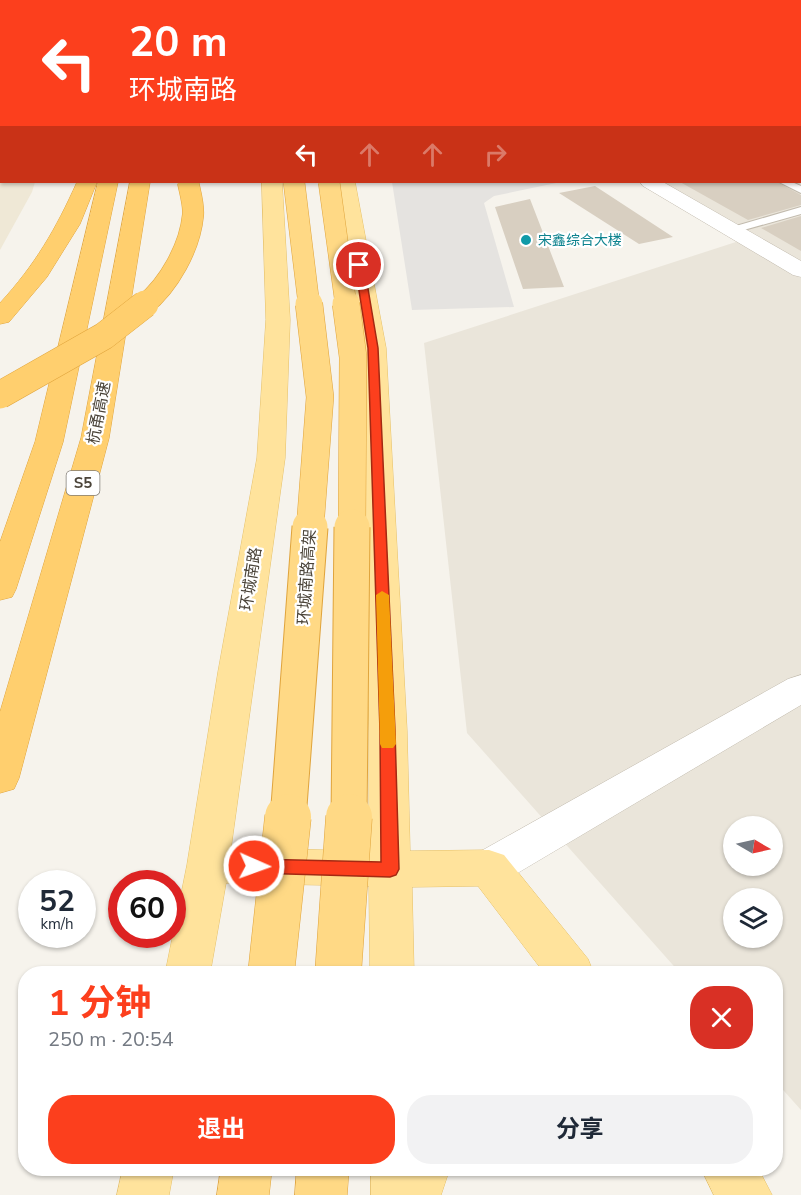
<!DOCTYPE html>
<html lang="zh">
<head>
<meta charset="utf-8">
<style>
  :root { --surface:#fff; --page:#f2f2f3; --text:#1f2937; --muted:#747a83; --accent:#fc3f1d }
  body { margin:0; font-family:"Nunito Sans","Noto Sans SC",sans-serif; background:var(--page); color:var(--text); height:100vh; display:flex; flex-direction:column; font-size:22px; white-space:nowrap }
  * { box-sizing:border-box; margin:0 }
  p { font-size:20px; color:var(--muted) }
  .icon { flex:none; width:33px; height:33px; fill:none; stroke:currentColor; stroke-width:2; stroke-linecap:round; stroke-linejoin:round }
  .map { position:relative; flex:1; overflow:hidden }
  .side { position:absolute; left:18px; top:966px; width:765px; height:210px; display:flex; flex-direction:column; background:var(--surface); border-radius:24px; box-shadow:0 2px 4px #0004 }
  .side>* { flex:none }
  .guide { position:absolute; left:0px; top:0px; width:801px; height:183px; box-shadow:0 2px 4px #0004; background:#fc3f1d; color:#fff; overflow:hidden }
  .needle { width:39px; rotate:99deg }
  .tools { position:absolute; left:723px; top:816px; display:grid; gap:12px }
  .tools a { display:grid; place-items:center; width:60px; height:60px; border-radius:50%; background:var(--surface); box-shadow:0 2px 4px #0004; font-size:30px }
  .speed { position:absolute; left:18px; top:870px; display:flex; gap:12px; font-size:30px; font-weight:700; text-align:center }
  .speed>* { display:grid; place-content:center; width:78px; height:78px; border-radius:50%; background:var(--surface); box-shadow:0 2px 4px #0004; line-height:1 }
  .speed small { font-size:15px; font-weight:400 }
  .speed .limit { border:9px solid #d22; background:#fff; color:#111 }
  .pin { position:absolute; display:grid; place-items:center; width:51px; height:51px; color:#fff; margin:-26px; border:3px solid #fff; border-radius:50%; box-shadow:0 2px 6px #0007 }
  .me { position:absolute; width:66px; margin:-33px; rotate:92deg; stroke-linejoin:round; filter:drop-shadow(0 0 4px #0008) }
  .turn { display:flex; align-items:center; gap:21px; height:126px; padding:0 30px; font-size:27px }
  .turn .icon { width:78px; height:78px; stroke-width:2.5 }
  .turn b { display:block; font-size:42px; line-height:51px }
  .lanes { display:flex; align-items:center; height:57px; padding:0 30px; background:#0003; justify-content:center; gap:30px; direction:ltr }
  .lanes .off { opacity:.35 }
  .round { display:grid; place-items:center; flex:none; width:63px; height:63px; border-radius:24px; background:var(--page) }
  .overview { display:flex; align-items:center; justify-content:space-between; height:102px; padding:0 30px }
  h1 { font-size:36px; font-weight:700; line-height:45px; color:var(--accent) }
  .button { display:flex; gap:12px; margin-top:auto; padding:12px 30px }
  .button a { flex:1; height:69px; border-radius:24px; background:var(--accent); color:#fff; font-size:24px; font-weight:700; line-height:69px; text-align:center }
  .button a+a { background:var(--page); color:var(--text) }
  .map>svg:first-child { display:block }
  .residential { fill:#eae5da; fill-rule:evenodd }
  .education { fill:#efe8d6 }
  .parking { fill:#e5e3e0 }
  .building { fill:#d8cfc1 }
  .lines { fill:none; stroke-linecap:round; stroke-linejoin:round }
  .service-casing { stroke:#c2bbae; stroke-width:2 }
  .minor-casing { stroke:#c2bbae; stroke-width:1 }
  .tertiary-casing { stroke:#c2bbae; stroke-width:1 }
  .primary-casing { stroke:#e6c16a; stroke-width:1 }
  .trunk-casing { stroke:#e0a43c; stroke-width:1 }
  .motorway-casing { stroke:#e0a43c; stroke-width:1 }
  .service { fill:#fff; fill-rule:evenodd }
  .minor { fill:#fff; fill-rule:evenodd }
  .tertiary { fill:#fff; fill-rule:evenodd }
  .primary { fill:#ffe39c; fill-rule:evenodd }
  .trunk { fill:#ffd985; fill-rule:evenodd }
  .motorway { fill:#ffcf6e; fill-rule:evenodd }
  .trunk-bridge-far3-casing { stroke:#e0a43c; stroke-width:22; stroke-linecap:butt }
  .trunk-bridge-far2-casing { stroke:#e0a43c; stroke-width:28; stroke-linecap:butt }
  .trunk-bridge-far1-casing { stroke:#e0a43c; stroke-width:37; stroke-linecap:butt }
  .trunk-bridge-casing { stroke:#e0a43c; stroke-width:47; stroke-linecap:butt }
  .motorway-bridge-far1-casing { stroke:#e0a43c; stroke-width:22; stroke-linecap:butt }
  .motorway-bridge-casing { stroke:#e0a43c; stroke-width:28; stroke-linecap:butt }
  .trunk-bridge-far3 { stroke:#ffd985; stroke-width:21 }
  .trunk-bridge-far2 { stroke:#ffd985; stroke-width:27 }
  .trunk-bridge-far1 { stroke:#ffd985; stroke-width:35 }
  .trunk-bridge { stroke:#ffd985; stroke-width:46 }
  .motorway-bridge-far1 { stroke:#ffcf6e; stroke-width:21 }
  .motorway-bridge { stroke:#ffcf6e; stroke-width:27 }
  .route { fill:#fc3f1d; stroke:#a42913; stroke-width:1.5 }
  .slow { fill:#f59e0b }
  .culture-dot { fill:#0f9aa8; stroke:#fff; stroke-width:2 }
  .labels { text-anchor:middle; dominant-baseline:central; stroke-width:4.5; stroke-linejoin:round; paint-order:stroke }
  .far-culture-label { font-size:14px; fill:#0d838f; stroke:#fff; text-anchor:start }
  .shield { fill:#fff; stroke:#817c74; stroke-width:1.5 }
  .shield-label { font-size:15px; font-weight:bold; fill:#4b4439 }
  .street-label { font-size:16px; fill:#4b4439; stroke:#fff }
</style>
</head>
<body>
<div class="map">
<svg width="801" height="1195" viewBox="0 0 801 1195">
  <rect width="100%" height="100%" fill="#f6f3ec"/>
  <!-- residential -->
  <path class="residential" d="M477,0H801V106L800,2Z
    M800,119L801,262L662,182H800Z
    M739,241L801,278V1110L776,1082V974L680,973L467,733L424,343ZM734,826H772V866H734ZM734,898H772V938H734Z"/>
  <!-- education -->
  <path class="education" d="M0,94L2,182H35L32,192L0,250Z"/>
  <!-- parking -->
  <path class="parking" d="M392,182H561L494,196L484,203L514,307L412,310Z"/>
  <!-- building -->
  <path class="building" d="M680,182H777L801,195V205L748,220Z
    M595,186L673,237L639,244L559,193Z
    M530,199L564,287L523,289L495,207Z
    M801,216V251L761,228Z"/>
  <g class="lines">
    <!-- service casing -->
    <g class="service-casing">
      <path id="service" d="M611,0H621L622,2H612Z
        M678,0H688L689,2H679Z
        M786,0H799L784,2Z
        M801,43V49L800,48V44Z
        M800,72L801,73V79L800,78Z
        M800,146H801V152H800Z
        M779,182H792L801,186V193Z
        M801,207V214L733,233L727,230L729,228Z"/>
    </g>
    <!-- minor casing -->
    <g class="minor-casing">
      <path id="minor" d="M801,50V60L800,61V51Z
        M640,182H663L801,261V277L793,275L643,186Z
        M801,675V705L504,881L489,886L474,881L468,868L474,855L788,679Z"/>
    </g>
    <!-- tertiary casing -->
    <g class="tertiary-casing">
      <path id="tertiary" d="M423,0H445L422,2Z
        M0,76H2V86H0Z"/>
    </g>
    <!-- primary casing -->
    <g class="primary-casing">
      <path id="primary" d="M252,0H266L267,2H253Z
        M305,0H319V2H305Z
        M262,182H282L290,320L285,458L231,848L369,851V731L360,348L335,182H355L386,348L407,731L410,851L489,850L504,855L588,959L594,974H545L478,886L412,887L414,974H370L369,886L226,883L210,974H165L187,865L218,672L257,458L266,320Z
        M123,1168H174L169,1195H117Z
        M371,1168H450L441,1195H371Z
        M701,1168H758L772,1195H714Z"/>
    </g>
    <!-- trunk casing -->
    <g class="trunk-casing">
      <path id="trunk" d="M267,0H281V2H267Z
        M291,0H305V2H291Z
        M221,1168H272L269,1195H217Z
        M297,1168H349L347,1195H295Z"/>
    </g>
    <!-- motorway casing -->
    <g class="motorway-casing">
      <path id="motorway" d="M131,0H145L130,2Z
        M155,0H169V2H155Z
        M77,182H97L80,224L47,277L9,322L0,324V303C35,265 56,229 77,182Z
        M98,182H118L63,442L16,589L12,597L0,600V542L35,442Z
        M130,182H150L109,438L19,778L14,789L0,793V712L81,438Z"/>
    </g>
    <!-- service -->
    <use href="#service" class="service"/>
    <!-- minor -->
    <use href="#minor" class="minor"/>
    <!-- tertiary -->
    <use href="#tertiary" class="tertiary"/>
    <!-- primary -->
    <use href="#primary" class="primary"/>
    <!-- trunk -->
    <use href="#trunk" class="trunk"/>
    <!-- motorway -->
    <use href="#motorway" class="motorway"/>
    <!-- trunk-bridge-far3 casing -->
    <g class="trunk-bridge-far3-casing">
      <path id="trunk-bridge-far3" d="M294,182L309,305
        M329,182L346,305"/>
    </g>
    <!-- trunk-bridge-far2 casing -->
    <g class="trunk-bridge-far2-casing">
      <path id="trunk-bridge-far2" d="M309,304L320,397L310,528
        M346,304L353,357L352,528"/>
    </g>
    <!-- trunk-bridge-far1 casing -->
    <g class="trunk-bridge-far1-casing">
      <path id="trunk-bridge-far1" d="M288,819L310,527
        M349,819L352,527"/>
    </g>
    <!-- trunk-bridge casing -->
    <g class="trunk-bridge-casing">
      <path id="trunk-bridge" d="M271,974L288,817
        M338,974L349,817"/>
    </g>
    <!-- motorway-bridge-far1 casing -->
    <g class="motorway-bridge-far1-casing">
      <path id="motorway-bridge-far1" d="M144,305C169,285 190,247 193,215C194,205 190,192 188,182"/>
    </g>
    <!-- motorway-bridge casing -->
    <g class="motorway-bridge-casing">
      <path id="motorway-bridge" d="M0,395L104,336L145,304"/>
    </g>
    <!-- trunk-bridge-far3 -->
    <use href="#trunk-bridge-far3" class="trunk-bridge-far3"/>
    <!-- trunk-bridge-far2 -->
    <use href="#trunk-bridge-far2" class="trunk-bridge-far2"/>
    <!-- trunk-bridge-far1 -->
    <use href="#trunk-bridge-far1" class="trunk-bridge-far1"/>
    <!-- trunk-bridge -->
    <use href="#trunk-bridge" class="trunk-bridge"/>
    <!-- motorway-bridge-far1 -->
    <use href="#motorway-bridge-far1" class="motorway-bridge-far1"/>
    <!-- motorway-bridge -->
    <use href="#motorway-bridge" class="motorway-bridge"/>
  </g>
  <!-- route -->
  <path class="route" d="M359,262L364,265L378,348L395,731L399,869L396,875L390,877L254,873L248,871L245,866L248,861L254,859L381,862L380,731L368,348L355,265Z"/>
  <!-- slow -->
  <path class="slow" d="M382,591L389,595L396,744L393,748H382L380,744L376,595Z"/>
  <!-- markers -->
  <circle class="culture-dot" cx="526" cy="240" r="6"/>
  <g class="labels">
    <!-- far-culture labels -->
    <g class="far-culture-label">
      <text x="538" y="240">宋鑫综合大楼</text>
    </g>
    <!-- shield labels -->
    <rect class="shield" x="66.5" y="471" width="33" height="24" rx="4.5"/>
    <g class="shield-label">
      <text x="83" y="483">S5</text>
    </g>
    <!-- street labels -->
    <g class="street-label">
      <text transform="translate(99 413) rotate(-79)">杭甬高速</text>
      <text transform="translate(307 577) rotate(-86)">环城南路高架</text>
      <text transform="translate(251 579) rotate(-81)">环城南路</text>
    </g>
  </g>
</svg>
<div class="tools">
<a><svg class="needle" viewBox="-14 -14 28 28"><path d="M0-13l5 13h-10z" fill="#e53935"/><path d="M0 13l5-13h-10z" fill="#747a83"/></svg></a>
<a><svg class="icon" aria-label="layers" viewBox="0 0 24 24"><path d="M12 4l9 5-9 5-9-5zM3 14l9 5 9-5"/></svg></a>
</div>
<div class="speed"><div>52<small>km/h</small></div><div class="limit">60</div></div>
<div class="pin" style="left:359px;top:265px;background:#d93025"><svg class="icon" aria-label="arrive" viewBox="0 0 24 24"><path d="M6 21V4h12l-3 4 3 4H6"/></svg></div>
<svg class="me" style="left:254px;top:866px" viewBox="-20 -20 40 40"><circle r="17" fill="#fc3f1d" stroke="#fff" stroke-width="3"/><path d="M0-11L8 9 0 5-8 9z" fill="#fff"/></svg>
<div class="guide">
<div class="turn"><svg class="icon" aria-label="left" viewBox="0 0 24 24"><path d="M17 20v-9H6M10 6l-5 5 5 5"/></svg><div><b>20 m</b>环城南路</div></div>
<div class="lanes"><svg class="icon" aria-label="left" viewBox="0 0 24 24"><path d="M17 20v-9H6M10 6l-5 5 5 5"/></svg><svg class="icon off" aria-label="ahead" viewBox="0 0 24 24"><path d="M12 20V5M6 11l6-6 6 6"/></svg><svg class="icon off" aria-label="ahead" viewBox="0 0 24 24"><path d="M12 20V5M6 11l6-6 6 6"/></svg><svg class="icon off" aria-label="right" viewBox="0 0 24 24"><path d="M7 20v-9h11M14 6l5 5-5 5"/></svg></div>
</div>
<section class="side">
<div class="overview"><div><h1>1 分钟</h1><p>250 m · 20:54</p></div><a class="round" style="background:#d93025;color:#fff"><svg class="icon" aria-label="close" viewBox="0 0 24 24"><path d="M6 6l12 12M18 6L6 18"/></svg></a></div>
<div class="button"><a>退出</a><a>分享</a></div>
</section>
</div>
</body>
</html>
